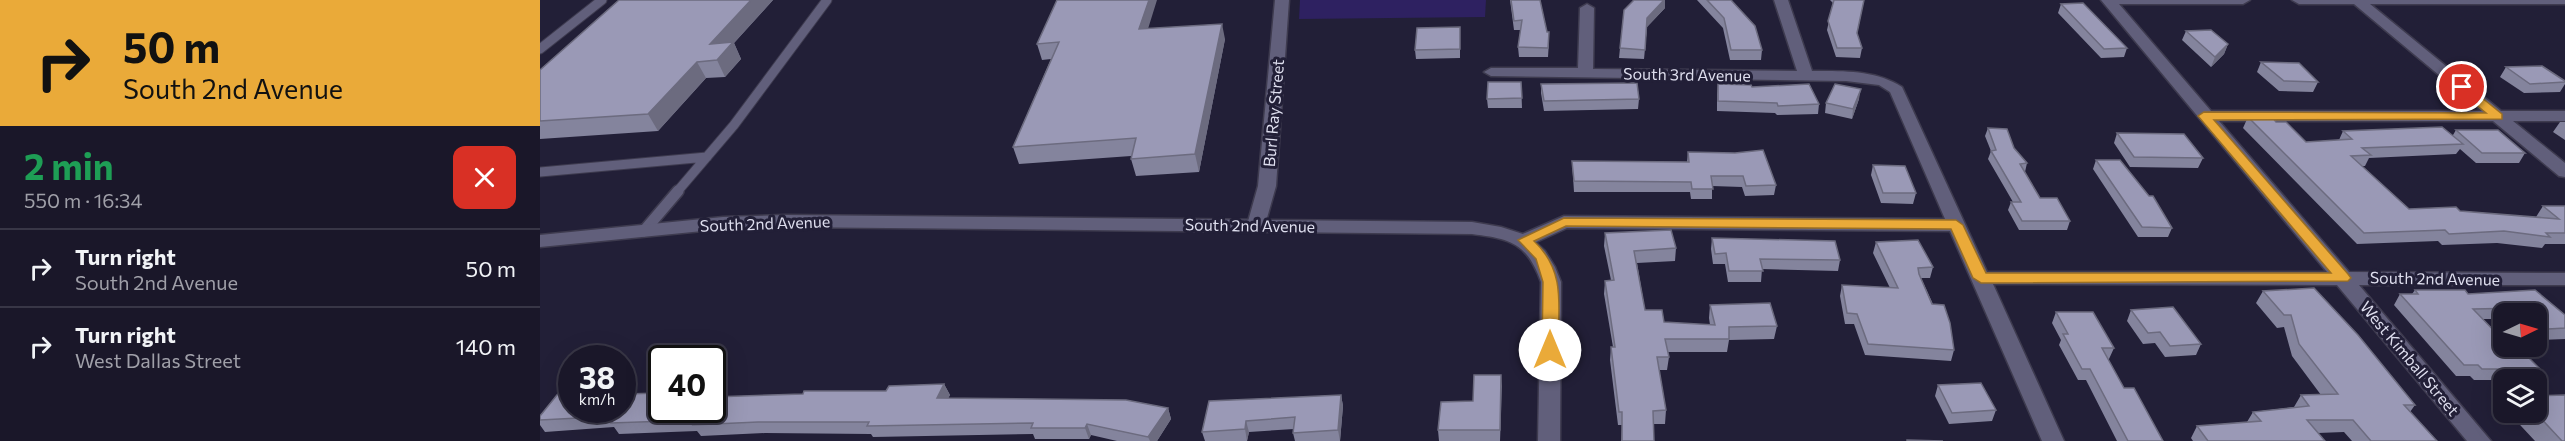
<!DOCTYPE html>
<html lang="en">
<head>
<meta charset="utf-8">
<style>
  :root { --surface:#1a1729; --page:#232031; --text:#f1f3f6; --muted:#9f9fa8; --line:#383646 }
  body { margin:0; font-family:Commissioner,sans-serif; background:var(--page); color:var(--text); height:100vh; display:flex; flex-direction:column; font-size:22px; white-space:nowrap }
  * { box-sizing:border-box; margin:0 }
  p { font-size:20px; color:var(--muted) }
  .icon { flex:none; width:33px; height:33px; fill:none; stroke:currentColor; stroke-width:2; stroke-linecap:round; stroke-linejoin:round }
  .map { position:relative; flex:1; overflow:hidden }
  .sheet { display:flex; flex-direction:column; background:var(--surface); width:540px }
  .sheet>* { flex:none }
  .guide { background:#eaaa39; color:#111; overflow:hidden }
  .needle { width:39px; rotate:85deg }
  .controls { position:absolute; left:1953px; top:303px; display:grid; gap:12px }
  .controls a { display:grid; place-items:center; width:54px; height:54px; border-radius:12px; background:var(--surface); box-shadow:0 6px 24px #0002,0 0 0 2px var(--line); font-size:30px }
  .speed { position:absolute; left:18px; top:345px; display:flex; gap:12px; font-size:30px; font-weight:700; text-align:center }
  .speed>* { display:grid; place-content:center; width:78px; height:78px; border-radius:50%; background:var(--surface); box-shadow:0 6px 24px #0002,0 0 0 2px var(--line); line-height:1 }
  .speed small { font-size:15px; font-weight:400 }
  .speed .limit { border:3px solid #111; border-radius:9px; background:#fff; color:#111 }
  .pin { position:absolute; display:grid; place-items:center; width:51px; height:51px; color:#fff; margin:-26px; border:3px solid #fff; border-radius:50%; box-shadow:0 2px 6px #0007 }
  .me { position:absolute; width:66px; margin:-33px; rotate:0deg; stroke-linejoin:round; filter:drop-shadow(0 0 4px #0008) }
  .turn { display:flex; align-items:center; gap:21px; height:126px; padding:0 24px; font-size:27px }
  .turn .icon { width:78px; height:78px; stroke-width:2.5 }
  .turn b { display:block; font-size:42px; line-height:51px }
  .round { display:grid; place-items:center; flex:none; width:63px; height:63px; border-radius:12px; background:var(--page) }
  .summary { display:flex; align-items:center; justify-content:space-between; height:102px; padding:0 24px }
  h1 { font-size:36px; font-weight:700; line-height:45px; color:#1e9e55 }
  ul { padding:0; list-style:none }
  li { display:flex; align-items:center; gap:18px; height:78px; padding:0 24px; border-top:2px solid var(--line) }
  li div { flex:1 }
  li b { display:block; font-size:22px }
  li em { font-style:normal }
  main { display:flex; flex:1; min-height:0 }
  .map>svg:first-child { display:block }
  .green { fill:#2e2161 }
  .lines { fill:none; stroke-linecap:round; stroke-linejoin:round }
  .lane-far1-casing { stroke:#3e3b4f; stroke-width:11 }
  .lane-casing { stroke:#3e3b4f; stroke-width:14 }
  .street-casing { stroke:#3e3b4f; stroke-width:3 }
  .secondary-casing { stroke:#3e3b4f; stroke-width:3 }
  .lane-far1 { stroke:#615f7b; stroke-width:9 }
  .lane { stroke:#615f7b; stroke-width:11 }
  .street { fill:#615f7b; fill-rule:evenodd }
  .secondary { fill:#615f7b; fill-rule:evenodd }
  .wall { fill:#84849d }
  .shaded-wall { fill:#6c6b7f }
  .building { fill:#9a99b6; stroke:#6c6b7f; stroke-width:1.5 }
  .route { fill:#eaaa39; stroke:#986e25; stroke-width:1.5 }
  .labels { text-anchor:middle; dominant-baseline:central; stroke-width:6; stroke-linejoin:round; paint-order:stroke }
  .street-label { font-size:16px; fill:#dedeee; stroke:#221f37 }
</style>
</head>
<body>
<main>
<section class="sheet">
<div class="guide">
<div class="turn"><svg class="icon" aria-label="right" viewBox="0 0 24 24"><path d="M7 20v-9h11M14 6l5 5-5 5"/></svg><div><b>50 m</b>South 2nd Avenue</div></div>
</div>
<div class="summary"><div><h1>2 min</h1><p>550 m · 16:34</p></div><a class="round" style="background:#d93025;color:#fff"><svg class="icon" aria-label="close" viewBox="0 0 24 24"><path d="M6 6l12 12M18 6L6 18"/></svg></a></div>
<ul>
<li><svg class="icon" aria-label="right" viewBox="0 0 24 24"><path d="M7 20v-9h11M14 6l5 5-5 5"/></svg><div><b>Turn right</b><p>South 2nd Avenue</p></div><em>50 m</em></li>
<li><svg class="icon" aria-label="right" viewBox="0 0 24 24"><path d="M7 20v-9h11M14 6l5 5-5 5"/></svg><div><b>Turn right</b><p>West Dallas Street</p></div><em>140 m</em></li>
</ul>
</section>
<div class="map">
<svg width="2025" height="441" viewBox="0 0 2025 441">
  <rect width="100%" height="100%" fill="#221f37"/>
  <!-- green -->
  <path class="green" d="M760,0H946L945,17L759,19Z"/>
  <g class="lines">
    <!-- lane-far1 casing -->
    <g class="lane-far1-casing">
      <path id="lane-far1" d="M0,49L62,0
        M0,172L167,157
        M136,193L194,125L287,0"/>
    </g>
    <!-- lane casing -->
    <g class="lane-casing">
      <path id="lane" d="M104,231L138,191"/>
    </g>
    <!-- street casing -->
    <g class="street-casing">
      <path id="street" d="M735,0H749L736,186L725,225L716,231L707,225L718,186Z
        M1234,0H1248L1272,71C1303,71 1336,70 1362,87L1447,272H1787L1561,0H1710L1703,4H1579L1671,111H1942L1814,4H1759L1752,0H2025V4H1830L1961,111H2025V121H1973L2025,163V177L2019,176L1953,121H1679L1809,272L2025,273V285H1819L1951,441H1927L1797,285L1453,284L1524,441H1502L1410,231L1027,228L992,244H978L976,240L978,236L1024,216L1405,219L1350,92L1339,85L1306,81L951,76L944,72L951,68H1038L1040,8L1047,4L1054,8L1053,69L1257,71Z"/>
    </g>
    <!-- secondary casing -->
    <g class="secondary-casing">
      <path id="secondary" d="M245,215L932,222L961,227L989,236L1005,251L1015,267L1021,282L1020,441H998L1001,282C987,243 971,239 932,234L245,227L183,229L0,247V235L183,217Z"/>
    </g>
    <!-- lane-far1 -->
    <use href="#lane-far1" class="lane-far1"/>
    <!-- lane -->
    <use href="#lane" class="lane"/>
    <!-- street -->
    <use href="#street" class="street"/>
    <!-- secondary -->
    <use href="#secondary" class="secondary"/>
  </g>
  <!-- wall -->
  <path class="wall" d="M79,0H233L194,43L201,59L185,77L166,78L118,131L0,139V70Z
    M970,0H1000L1009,41L1008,57H979L978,47L981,30H974Z
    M1093,0H1125V8L1107,27L1104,59L1079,58L1080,48Z
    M1157,0H1191L1222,50L1221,60H1190L1183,28Z
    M1290,0H1324L1317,34L1322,48L1320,58L1296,57L1287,30L1293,3Z
    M1521,4L1587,48L1584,57L1561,58L1518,13Z
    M609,28L685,39L659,172L596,176L591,159V156L479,164L473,147L511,59L502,60L497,44Z
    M1646,31L1688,44L1684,54L1671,67L1642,40Z
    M920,36V58L876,59L875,50Z
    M1721,62L1778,82L1773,92L1739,91L1717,72Z
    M1966,67L2025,81V84L2020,92L1984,93L1960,77Z
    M981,82L982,108H948L947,99Z
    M1001,84L1099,99L1098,109L1004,111L1001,93Z
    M1178,84L1212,87L1279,104L1278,114L1237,115L1235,113L1177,111V94Z
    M1319,99L1312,119L1285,113L1286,103Z
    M1708,117L1736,122L1766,142L1799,140L1803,131L1913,135L1916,130L1985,153L1979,163H1936L1920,149L1916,154L1829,158L1825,166H1822L1869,209L1920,211L1996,217L2003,206H2025V244H2005L2002,248L1957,243L1902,245L1898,241L1817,244L1703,128Z
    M2020,122H2025V140L2013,132Z
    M1448,128L1474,148L1487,163L1485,172L1500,198L1530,221L1527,230H1479L1468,210L1471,202H1473L1448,159L1451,151L1445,136Z
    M1577,133L1663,158L1658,168L1590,167L1574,143Z
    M1148,152L1236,185L1234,195L1205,196L1202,187L1172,186V199H1151L1150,192H1034L1032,161L1147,162Z
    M1556,160L1609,196L1632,228L1628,237H1598L1553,169Z
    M1333,165L1376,193L1373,204L1341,203L1331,175Z
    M1065,233L1136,248L1135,261L1097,263L1105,310L1124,322L1170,325L1169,318L1170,305L1237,326L1234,339L1189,340L1187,352H1128L1129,357L1127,370H1119L1126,410L1125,424H1114V441H1081L1082,425H1078L1070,360L1071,347H1073L1064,294L1065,281L1071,280L1064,246Z
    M1172,238L1300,260L1298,271L1222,269L1221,282H1188L1185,264H1173L1171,249Z
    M1336,242L1393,267L1390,278H1381L1414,350L1411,361L1325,355L1314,324H1305L1300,296L1302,285L1350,288L1333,253Z
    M1875,290L1928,294L2025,315V339L2000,340L1996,337V314H1964V319H1943L1972,350L2000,369L1992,380H1934L1930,376H1916L1854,305L1860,294H1872Z
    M1723,291L1875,405L1870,412L1897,441H1812L1804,432L1778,433L1785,441H1653L1651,438L1657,426L1707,422L1713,412L1754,407L1761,395H1781L1752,356L1744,327L1737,328L1716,303Z
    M1591,310L1661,344L1656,355L1625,357L1615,343L1603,344L1587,321Z
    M1516,312L1574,348L1569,359H1568L1584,388L1623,441H1577L1546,380H1538L1519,345L1521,340L1512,323Z
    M961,375L960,441H899L898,430L933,401Z
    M404,384L410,395L408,398L628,408L631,419L617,441H577L551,435L549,439H495L493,434L333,437L331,434L225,433L161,436L157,431L79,434L74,427L5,432L0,425V416L88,394L122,410L346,391Z
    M1398,385L1456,410L1452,421L1409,424L1395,396Z
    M801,395L803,406L800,441H755L753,433L754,429L709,432L707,441H665L662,432Z
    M1968,412H1996L2025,441H1995Z"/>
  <!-- shaded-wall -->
  <path class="shaded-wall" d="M211,0H233L194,43L201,59L185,77L177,60L170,44Z
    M609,0H617L603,45L599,29Z
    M1124,0H1125V8L1107,27L1104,59L1107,18Z
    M682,24L685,39L659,172L655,154Z
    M1688,44L1684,54L1671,67L1675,57Z
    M157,62L166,78L118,131L108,114Z
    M1321,89L1319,99L1312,119L1313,109Z
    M961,375L962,386L960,441V430Z
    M404,384L410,395L403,409L397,398Z
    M82,387L90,398L82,402Z
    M801,395L803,406L800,441L798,430Z
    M628,408L631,419L617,441H610L608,437Z
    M706,421L709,432L707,441L705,429Z
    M547,424L551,435L549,439L545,428Z"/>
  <!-- building -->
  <path class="building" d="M79,0H211L170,44L193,42L177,60L157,62L108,114L0,121V70Z
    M517,0H609L599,29L682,24L655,154L591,159L596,138L473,147L519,42L497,44Z
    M971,0H1000L1007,32H1009L1008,48L978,47L982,20L974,21Z
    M1094,0H1124L1107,18L1105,50L1080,48L1084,10Z
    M1167,0H1191L1215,26L1222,50H1191L1184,18Z
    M1294,0H1324L1317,33L1322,48H1297L1288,21Z
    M1543,3L1587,48L1564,49L1521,4Z
    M920,27V49L875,50L877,28Z
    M1671,30L1688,44L1675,57L1646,31Z
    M1721,62L1759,63L1778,82L1744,81Z
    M2002,66L2025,81V82L1990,84L1966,67Z
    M948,82H981L982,98L947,99Z
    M1097,83L1099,99L1004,101L1001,84Z
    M1178,84L1211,85L1212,87L1269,84L1279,104L1238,106L1237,103L1178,101Z
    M1295,84L1321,89L1313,109L1286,103Z
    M1708,117H1732L1736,122H1746L1766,142L1812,139L1803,131L1902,127L1923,144L1822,148L1831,155L1811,156L1869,209L1916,207L1920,211L2019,219L2003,206H2025V233H2006L2010,237L1964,231L1909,234L1905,230L1824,233Z
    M1448,128L1467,129L1474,148L1487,163L1480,164L1500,198H1517L1530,221H1482L1471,202H1481L1451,151L1456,150Z
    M1916,130H1958L1985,153H1942Z
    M1577,133L1644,134L1663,158L1594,157Z
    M1223,150L1236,185L1206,186L1203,176H1171L1173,189H1152L1151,182L1034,181L1032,161L1149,162L1148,152L1195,153Z
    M1556,160H1580L1609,196H1613L1632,228L1602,227Z
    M1333,165L1365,166L1376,193H1343Z
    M1131,230L1136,248L1094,251L1105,310H1122L1124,322L1175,325L1170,305L1230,303L1237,326L1189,327V339H1125L1129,357H1117L1126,410L1113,411L1114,441H1082V412H1079L1071,347H1075L1065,281L1074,280L1065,233Z
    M1172,238L1295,241L1300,260L1220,259L1223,271H1189L1186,253L1175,254Z
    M1378,240L1393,267L1378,268L1379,274L1392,304L1404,305L1410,323L1414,350L1328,344L1317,314L1307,313L1302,285L1358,288L1336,242Z
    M1774,288L1818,335L1875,405H1864L1897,441H1831L1813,420H1767L1785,441H1668L1657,426L1721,421L1713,412L1769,406L1761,395L1798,394L1759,344L1751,315H1744L1723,291Z
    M1875,290H1925L1928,294L1995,290L2025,315V328L2008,329L1996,319V314H1990L1984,308L1933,309L1964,341V346H1969L1972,350H1981L2000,369H1942L1938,365H1924L1860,294H1878Z
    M1633,307L1661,344L1630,346L1620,332L1608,333L1591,310Z
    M1516,312H1553L1574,348H1562L1584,388H1594L1623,441H1588L1550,369H1542L1523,334H1528Z
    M934,375H961L960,430H898L901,402L933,401Z
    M1441,383L1456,410L1412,413L1398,385Z
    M404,384L397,398L586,400L628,408L608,437L547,424L545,428H491L493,423L327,426L329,422H218L153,425L156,420L71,423L76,416L0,420V416L21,390H32V410H82V394L122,393V410H172V397L263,394L264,391H346L349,386Z
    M801,395L798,430L753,433L755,417L706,421L705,429L662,432L669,401Z
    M2025,395V441H2022L1995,412H1996V396Z
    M1367,440L1403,441H1367Z"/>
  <!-- route -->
  <path class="route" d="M1918,85H1926L1962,114V119L1674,120L1808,274L1811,278L1808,281L1441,283L1433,278L1411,229L1026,226L994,241C1027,272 1018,308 1018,350L1010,356L1002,350L1003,282L996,259L978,240L1024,218L1416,220L1423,225L1446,273H1791L1658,116L1664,112L1946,113L1918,90Z"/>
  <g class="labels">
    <!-- street labels -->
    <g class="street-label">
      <text transform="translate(1147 74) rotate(1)">South 3rd Avenue</text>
      <text transform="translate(733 113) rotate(-85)">Burl Ray Street</text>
      <text transform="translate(225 223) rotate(-2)">South 2nd Avenue</text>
      <text transform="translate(710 225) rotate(1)">South 2nd Avenue</text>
      <text transform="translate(1895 278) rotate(1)">South 2nd Avenue</text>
      <text transform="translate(1870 358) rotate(50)">West Kimball Street</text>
    </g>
  </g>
</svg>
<div class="controls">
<a><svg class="needle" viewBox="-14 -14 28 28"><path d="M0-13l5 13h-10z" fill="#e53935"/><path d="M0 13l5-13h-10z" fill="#9f9fa8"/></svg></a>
<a><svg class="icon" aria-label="layers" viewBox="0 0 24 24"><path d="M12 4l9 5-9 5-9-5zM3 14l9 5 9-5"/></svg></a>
</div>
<div class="speed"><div>38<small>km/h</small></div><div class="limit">40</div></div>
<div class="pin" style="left:1922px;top:87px;background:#d93025"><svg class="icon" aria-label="arrive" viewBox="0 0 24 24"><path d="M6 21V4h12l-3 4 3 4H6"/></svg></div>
<svg class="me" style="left:1010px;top:350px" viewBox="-20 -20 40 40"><circle r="19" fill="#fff"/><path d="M0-13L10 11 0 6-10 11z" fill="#eaaa39"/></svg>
</div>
</main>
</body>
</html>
